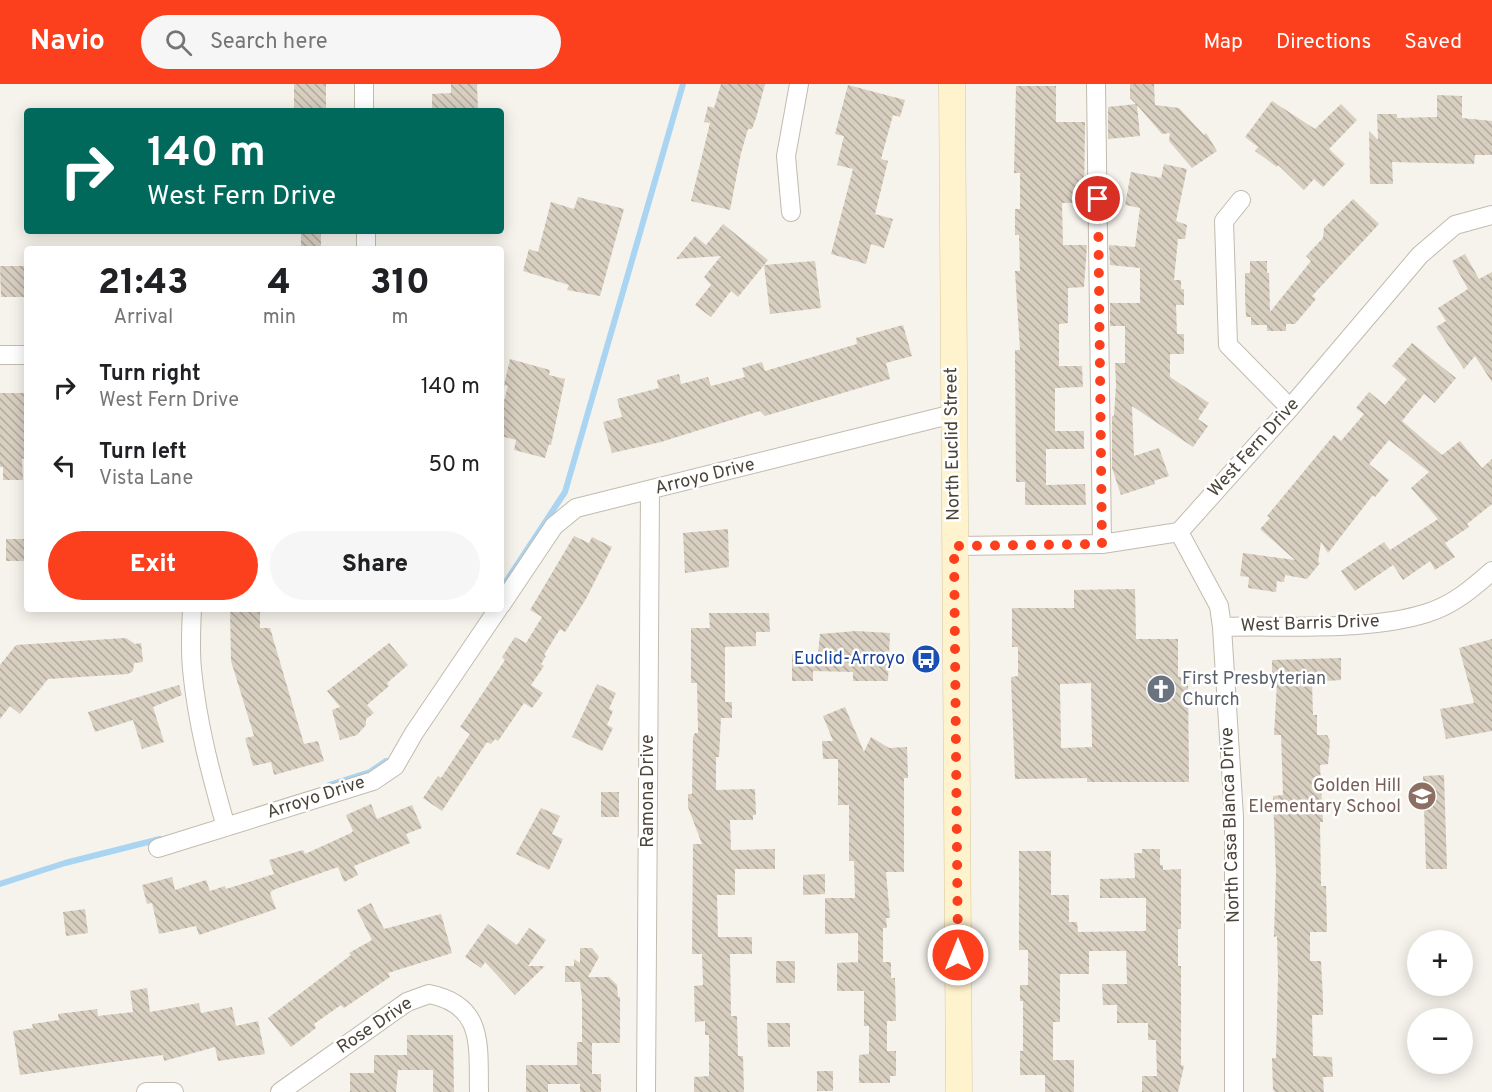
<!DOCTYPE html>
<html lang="en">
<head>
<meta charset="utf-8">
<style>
  :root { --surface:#fff; --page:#f6f6f6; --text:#202124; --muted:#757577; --accent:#fc3f1d }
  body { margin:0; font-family:Overpass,sans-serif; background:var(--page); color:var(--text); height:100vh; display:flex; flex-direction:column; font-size:22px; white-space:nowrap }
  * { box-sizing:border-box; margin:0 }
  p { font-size:20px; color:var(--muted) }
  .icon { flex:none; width:33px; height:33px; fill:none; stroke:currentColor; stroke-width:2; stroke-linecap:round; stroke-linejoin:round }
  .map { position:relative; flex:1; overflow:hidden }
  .sheet { position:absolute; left:24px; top:162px; width:480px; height:366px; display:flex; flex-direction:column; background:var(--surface); border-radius:6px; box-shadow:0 3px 15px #0003 }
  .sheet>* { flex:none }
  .top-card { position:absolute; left:24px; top:24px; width:480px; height:126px; border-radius:6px; box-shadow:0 3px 15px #0003; background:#00695c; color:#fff; overflow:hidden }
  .fabs { position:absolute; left:1407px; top:846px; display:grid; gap:12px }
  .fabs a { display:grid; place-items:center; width:66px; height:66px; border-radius:50%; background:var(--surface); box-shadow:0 3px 15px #0003; font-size:30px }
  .pin { position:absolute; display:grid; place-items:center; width:51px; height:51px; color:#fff; margin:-26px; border:3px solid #fff; border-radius:50%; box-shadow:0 2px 6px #0007 }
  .me { position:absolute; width:66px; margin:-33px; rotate:0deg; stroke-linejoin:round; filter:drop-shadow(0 0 4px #0008) }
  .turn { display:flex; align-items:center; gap:21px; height:126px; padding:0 24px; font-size:27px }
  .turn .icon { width:78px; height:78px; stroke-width:2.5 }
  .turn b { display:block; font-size:42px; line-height:51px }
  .eta { display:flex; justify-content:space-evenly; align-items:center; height:102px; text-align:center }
  .eta b { font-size:36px; font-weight:800; line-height:42px }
  .action { display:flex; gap:12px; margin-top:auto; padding:12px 24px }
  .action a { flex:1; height:69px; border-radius:36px; background:var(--accent); color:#fff; font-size:24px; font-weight:800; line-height:69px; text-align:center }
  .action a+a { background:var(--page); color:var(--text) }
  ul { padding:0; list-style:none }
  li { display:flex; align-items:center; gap:18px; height:78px; padding:0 24px }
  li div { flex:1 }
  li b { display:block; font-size:22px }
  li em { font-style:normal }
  header { display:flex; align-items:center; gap:36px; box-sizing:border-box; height:84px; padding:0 30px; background:var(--accent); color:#fff }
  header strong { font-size:28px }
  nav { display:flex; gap:33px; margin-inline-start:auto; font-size:21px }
  .search { width:420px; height:54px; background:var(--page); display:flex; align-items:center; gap:15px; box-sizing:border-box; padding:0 21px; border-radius:33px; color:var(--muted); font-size:22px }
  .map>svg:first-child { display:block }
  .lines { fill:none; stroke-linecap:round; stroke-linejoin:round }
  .stream { stroke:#a9d4f2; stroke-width:6 }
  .building { fill:url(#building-back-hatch); fill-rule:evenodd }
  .minor-casing { stroke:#c2bbae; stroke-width:20 }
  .secondary-casing { stroke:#d6c79b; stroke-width:27 }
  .minor { stroke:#fff; stroke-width:18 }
  .secondary { stroke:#fff3cd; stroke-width:26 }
  .route { stroke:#fc3f1d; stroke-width:10; stroke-dasharray:0 18 }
  .labels { text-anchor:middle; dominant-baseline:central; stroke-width:5; stroke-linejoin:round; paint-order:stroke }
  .street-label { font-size:18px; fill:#4b4439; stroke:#fff }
  .transit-label { font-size:18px; fill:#164399; stroke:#fff; text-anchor:end }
  .worship-label { font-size:18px; fill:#5b616d; stroke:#fff; text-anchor:start }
  .education-label { font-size:18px; fill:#785e54; stroke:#fff; text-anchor:end }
</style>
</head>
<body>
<header>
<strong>Navio</strong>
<div class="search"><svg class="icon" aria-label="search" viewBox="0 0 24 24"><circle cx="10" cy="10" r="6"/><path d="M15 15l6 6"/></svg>Search here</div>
<nav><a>Map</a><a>Directions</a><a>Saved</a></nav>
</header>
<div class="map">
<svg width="1492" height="1008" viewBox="0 0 1492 1008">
  <defs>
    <pattern id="building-back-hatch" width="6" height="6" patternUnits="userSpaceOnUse" patternTransform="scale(1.5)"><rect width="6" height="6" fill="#d8cfc1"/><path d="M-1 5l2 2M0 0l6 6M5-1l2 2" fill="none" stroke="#b1aa9e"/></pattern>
  </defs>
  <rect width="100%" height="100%" fill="#f6f3ec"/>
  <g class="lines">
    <!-- stream -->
    <path class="stream" d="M501,505L565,408L683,0
      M329,701L370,688L386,677
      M0,800L65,779L160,755"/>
  </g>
  <!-- building -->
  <path class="building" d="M294,0H326V27H294Z
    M451,0H477L478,27H432V10L451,9Z
    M721,0H765L756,34L752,45H748L741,69L730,126L691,117L710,39L704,38L708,22L714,24Z
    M1130,0H1154L1155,21L1179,24L1204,51L1206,49L1217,67L1192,84L1169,57L1170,49L1162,50L1137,21L1140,52L1108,55V23L1136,20L1130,14Z
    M848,1L905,16L900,33L893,31L881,75L888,77L875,130L893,135L884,164L871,160L866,180L831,170L853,85L837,81L844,52L835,50Z
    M1016,2H1056V38H1085L1084,119H1062L1063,161H1087L1084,203L1068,204V239L1059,240V282H1082L1083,303L1055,304V347H1084V365H1046V401L1085,400L1086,421H1025V398H1016L1015,266H1020L1015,187H1020L1019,151H1015V125H1020V89H1014Z
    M1437,11L1462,12V34L1492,37V71H1475L1474,80L1392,78L1393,100H1370L1369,47L1378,56L1377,30H1397V34L1437,33Z
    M1272,17L1315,45L1341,20L1357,36L1329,65L1345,80L1323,103L1314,95L1304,106L1278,81L1277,83L1255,67L1258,63L1245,53Z
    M1164,80L1187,85L1176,137L1187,141L1185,155H1178L1174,196H1181V205H1184V221H1176L1177,250H1184V270H1170V293L1209,319L1198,335L1208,342L1193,363L1132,322L1134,372L1159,364L1169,392L1154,397L1155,400L1121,411L1112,384V332H1114L1116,301L1115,279H1125V242H1110V219H1140V184L1110,181L1109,161L1135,163L1140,124L1125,121L1131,88L1161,94Z
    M578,113L624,125L600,212L567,206L569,201L523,187L529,165L538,168L551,118L574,125Z
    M1353,115L1379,140L1312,212L1316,215L1295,240H1286V247H1267V241H1251V233H1246L1245,211V189H1250V177H1267V189H1269L1270,228L1311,177L1306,172L1323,154L1324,144Z
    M723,140L768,176L764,181L815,177L821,224L770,230L764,181L738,213L731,207L711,233L695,221L711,201L704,193L721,172L676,175L695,152L706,161Z
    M301,147H321V165H301Z
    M1465,170L1479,195L1492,188V298L1475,272L1464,285L1436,243L1446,237L1438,224L1468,205L1452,177Z
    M0,182H27V213H1Z
    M903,241L912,272L886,279L890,295L765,332L760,327L661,358L612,369L603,338L622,333L617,315L659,304L657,296L679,290L681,300L708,293L711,302L745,293L742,284L762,278L765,287L857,260L856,254Z
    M1412,259L1456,294L1435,319L1424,310L1402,337L1442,371L1460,357L1482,384L1492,375V420L1467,440L1469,443L1445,459L1455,473L1435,486L1430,477L1403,496L1393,481L1355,507L1341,487L1384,458L1390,466L1438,435L1411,404L1429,388L1389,356L1369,380L1389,396L1375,413L1373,411L1328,469L1321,458L1318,478L1320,479L1307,495L1285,491L1284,498L1277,497L1276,508L1248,504L1249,493L1240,492L1243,469L1295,476L1260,445L1270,434L1267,432L1334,351L1341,357L1364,330L1356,324L1369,308L1385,321L1407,295L1392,282Z
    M510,275L550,286L549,291L565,295L551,361L549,360L545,374L514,366L516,356L501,352V328L508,302L504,301Z
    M0,309H25L27,374L22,375L23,396H3V383H0Z
    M728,445L729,483L685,489L683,449Z
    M574,452L589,459L592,453L612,463L586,515L565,548L560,545L544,571L546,572L541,580L544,582L531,601L543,609L532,624L524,619L498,657L495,655L491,660L487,658L442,727L423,714L438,692L441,694L470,650L460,643L505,576L502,573L515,553L526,559L542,533L530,526Z
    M6,455H27V477H6Z
    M1135,505L1136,555H1178V593H1188L1189,698H1087V694L1015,695L1011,593L1018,592V563H1012V524H1074V506ZM1091,599L1092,663L1061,664L1060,600Z
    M230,525H260V544H270L304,660L318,657L324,677L274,691L271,678L253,682L245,654L254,652L231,577Z
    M709,529H769L770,548H756V562L725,563V618H732V634H721L719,673H716V706L755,705L756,731H753V736H730L731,766L775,765V785H735V811H717L718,853H752V870H730L731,932H737L738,972H743L744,1008H694V993L709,992V951H705V937L695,938L694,902L703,901L702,870H692L693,760H702L688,723V710H692L693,653L695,649H698L697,599H691V544H710Z
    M856,547L890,549L888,597H853V588L813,587V597H792V570H818L820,550Z
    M126,554L135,560L141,559L143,578L134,579L133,587L128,590L48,595L20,630L10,622L0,635V581L16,561Z
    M1492,555V647L1446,655L1440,625L1474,619L1459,564Z
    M389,559L408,581L387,599L389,602L367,621L374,629L366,635V641L357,651L340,656L332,626L340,623L327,607Z
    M1341,574V596L1312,598L1313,631H1317V651H1327L1330,657L1328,680L1320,681L1323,738H1320L1321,802H1326L1327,848H1310V877H1321L1323,915V931H1312L1313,972L1332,973L1333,993H1323L1324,1008H1275L1273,1006L1272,974H1276L1278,892L1277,852L1274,853L1276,790L1273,712L1283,711L1281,651H1274L1277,599H1272V576Z
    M597,600L616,609L609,625L613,627L607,641L613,644L602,667L572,653Z
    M179,601L182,611L153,623L164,658L142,665L133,636L95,648L88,628Z
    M845,623L864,668L871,653L889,664L907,663L908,694H904V788H886L890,834H886L887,844H883V878H891V894H895L896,937H887V967H896V992H890V999H859V971L869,970V942H864V907H837V879L858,878V849L825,850V814H855L854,777H849V721H838V675H823L822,657H833L823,632Z
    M1444,691L1447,785H1426L1423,692Z
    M601,708H619V733H601Z
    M371,720L377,735L412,721L422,744L406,750L410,759L354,782L358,791L344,798L338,783L273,806L270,809L276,825L199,851L196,842L159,850L152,819L147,820L142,801L172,793L175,806L206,796L210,807L225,802L226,805L274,790L269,776L303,766L305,770L351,749L353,747L346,731Z
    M541,724L560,732L552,750L563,755L549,786L516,770Z
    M1142,765H1160V781H1163V786L1181,785V845H1178V882H1181V981L1184,982L1178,1008H1142V992H1157L1156,956H1148V939H1117V921H1103L1102,900H1127L1126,867H1089V890H1060V938H1053V976H1074V1008H1045V991H1020V967H1023V917H1020V901H1028V866H1019V767H1051V811H1069V838H1077L1078,848L1146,847V814H1100V795L1135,794L1134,769H1142Z
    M825,790V810L803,811V791Z
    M371,819L384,845L441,830L452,869L388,889L390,893L344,924L341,921L314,940L316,944L291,963L268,934L351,871L349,869L372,856L357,826Z
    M85,825L88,849L66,852L63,828Z
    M488,840L517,861L529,844L546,856L528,882H545L515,911L485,878L481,884L465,873Z
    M580,864H592L599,873L588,893H609L617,901L618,913H620V959H592V990H601V1008H580V1000H548V1008H526V981H577V958H582V914L580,898H565V882H574V875L580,879Z
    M776,877H795V899H776Z
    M147,904L150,928L199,919L201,929L232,923L236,942L258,937L265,970L218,977L215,963L164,977L163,971L20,991L13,947L33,944L32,940L59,936L58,930L97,925L98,932L133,928L130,907Z
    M767,939H790V963H768Z
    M407,951H453L454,1008H433V986H398L396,1008H350V989H374V971H407Z
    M817,987H833V1007H817Z"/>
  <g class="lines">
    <!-- minor casing -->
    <g class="minor-casing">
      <path id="minor" d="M364,0V27
        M1096,0L1102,460
        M1241,116L1224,137L1228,261L1290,324
        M791,128L786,72L799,0
        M366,147V165
        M0,271H27
        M1179,448L1219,522L1222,543L1234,733V1008
        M954,462L1102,460L1179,448L1290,324L1420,171L1455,141L1492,131
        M501,521L554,442L576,424L953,330
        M192,525C191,545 190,565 192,585C197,639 211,691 226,743
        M1222,543C1286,541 1367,548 1427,529C1453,521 1473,504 1492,487
        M158,764L373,697L395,682L414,649L498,525
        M146,1008H174
        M280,1008L407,918L429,910C485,921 478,962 479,1008
        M646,1008L650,407"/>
    </g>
    <!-- secondary casing -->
    <g class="secondary-casing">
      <path id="secondary" d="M952,0L959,1008"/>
    </g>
    <!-- minor -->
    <use href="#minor" class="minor"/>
    <!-- secondary -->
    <use href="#secondary" class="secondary"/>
  </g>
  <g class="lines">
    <!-- route -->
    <path class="route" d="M958,871L954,462L1102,460L1098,115"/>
  </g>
  <!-- icons -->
  <defs>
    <g id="bus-disc" transform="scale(1.5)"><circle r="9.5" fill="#1a4fb4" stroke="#fff"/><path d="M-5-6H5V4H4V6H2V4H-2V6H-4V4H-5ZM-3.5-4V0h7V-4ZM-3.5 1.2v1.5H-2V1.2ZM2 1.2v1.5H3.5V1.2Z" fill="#fff"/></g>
    <g id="church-disc" transform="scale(1.5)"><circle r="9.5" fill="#6b7280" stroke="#fff"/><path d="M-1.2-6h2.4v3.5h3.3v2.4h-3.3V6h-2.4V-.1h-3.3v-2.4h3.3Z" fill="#fff"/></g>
    <g id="school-disc" transform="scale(1.5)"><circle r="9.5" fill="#8d6e63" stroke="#fff"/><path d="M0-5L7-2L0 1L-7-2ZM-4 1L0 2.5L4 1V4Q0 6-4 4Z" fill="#fff"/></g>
  </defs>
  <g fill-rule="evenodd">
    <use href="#bus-disc" x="926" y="575"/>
    <use href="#church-disc" x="1161" y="605"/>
    <use href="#school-disc" x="1422" y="712"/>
  </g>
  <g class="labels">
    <!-- street labels -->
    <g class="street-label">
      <text transform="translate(953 360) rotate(-91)">North Euclid Street</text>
      <text transform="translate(1254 364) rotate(-48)">West Fern Drive</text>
      <text transform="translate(705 393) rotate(-14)">Arroyo Drive</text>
      <text transform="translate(1310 540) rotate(-2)">West Barris Drive</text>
      <text transform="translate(648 707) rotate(-90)">Ramona Drive</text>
      <text transform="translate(316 714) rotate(-18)">Arroyo Drive</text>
      <text transform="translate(1231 741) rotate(-92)">North Casa Blanca Drive</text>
      <text transform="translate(375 942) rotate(-34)">Rose Drive</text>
    </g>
    <!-- transit labels -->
    <g class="transit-label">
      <text x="905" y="575">Euclid-Arroyo</text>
    </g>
    <!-- worship labels -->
    <g class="worship-label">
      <text x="1182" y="595">First Presbyterian<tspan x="1182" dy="21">Church</tspan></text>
    </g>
    <!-- education labels -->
    <g class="education-label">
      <text x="1401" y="702">Golden Hill<tspan x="1401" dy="21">Elementary School</tspan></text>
    </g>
  </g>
</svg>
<div class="fabs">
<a>+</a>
<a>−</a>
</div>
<div class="pin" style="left:1098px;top:115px;background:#d93025"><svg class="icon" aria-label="arrive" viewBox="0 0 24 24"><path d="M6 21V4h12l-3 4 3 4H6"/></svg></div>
<svg class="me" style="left:958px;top:871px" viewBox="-20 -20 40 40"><circle r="17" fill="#fc3f1d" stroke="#fff" stroke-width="3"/><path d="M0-11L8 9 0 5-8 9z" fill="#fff"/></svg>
<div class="top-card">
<div class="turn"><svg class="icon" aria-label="right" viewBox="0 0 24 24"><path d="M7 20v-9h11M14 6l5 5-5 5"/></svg><div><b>140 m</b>West Fern Drive</div></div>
</div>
<section class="sheet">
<div class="eta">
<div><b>21:43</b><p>Arrival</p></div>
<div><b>4</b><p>min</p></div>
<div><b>310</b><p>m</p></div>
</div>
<ul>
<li><svg class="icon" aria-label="right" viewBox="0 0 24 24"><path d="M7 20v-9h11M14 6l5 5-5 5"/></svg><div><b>Turn right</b><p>West Fern Drive</p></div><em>140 m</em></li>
<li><svg class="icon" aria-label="left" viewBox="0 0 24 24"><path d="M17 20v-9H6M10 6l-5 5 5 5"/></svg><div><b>Turn left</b><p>Vista Lane</p></div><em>50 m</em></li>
</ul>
<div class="action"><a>Exit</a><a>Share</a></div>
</section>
</div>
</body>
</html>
